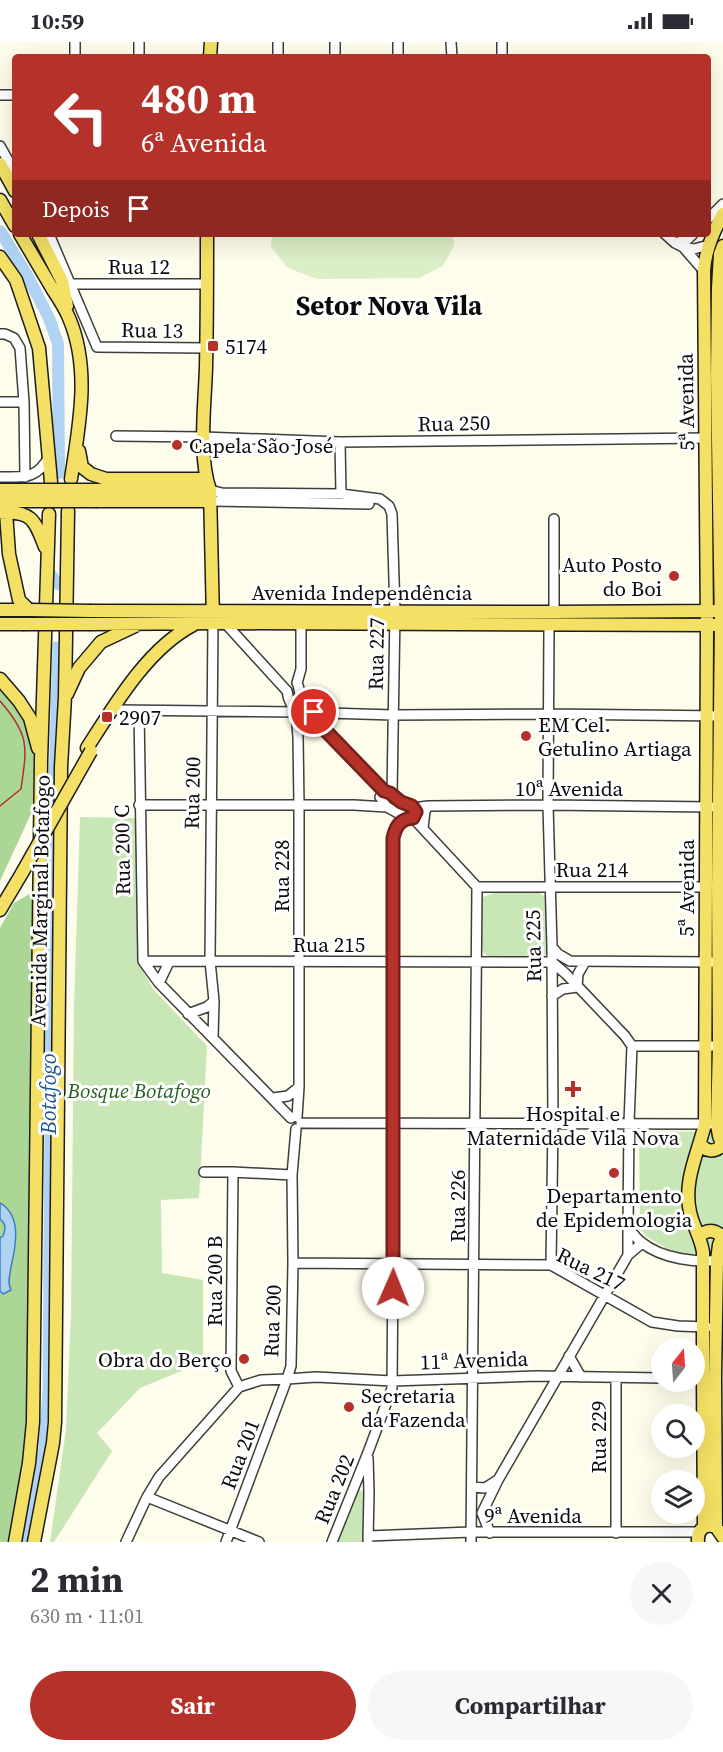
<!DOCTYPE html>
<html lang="pt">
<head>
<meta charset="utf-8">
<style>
  :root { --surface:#fff; --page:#f7f7f7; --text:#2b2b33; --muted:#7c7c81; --accent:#b4322a }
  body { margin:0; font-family:"Source Serif 4",serif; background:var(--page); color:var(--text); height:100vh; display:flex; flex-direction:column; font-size:22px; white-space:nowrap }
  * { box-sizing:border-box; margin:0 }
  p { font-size:20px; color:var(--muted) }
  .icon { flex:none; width:33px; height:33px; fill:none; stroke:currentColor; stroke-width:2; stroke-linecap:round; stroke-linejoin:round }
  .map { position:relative; height:1500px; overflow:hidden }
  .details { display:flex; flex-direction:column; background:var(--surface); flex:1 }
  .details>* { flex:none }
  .hud { position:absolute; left:12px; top:12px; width:699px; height:183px; border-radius:6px; box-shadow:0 6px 24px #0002; background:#b4322a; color:#fff; overflow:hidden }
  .needle { width:39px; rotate:17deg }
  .buttons { position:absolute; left:651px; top:1296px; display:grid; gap:12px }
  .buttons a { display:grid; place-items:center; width:54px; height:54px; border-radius:50%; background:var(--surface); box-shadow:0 6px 24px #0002; font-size:30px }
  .pin { position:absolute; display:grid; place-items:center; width:51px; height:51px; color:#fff; margin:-26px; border:3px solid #fff; border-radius:50%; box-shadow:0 2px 6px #0007 }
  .me { position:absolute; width:66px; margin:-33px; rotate:1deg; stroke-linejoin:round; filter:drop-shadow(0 0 4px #0008) }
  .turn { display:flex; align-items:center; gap:21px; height:126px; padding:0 30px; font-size:27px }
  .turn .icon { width:78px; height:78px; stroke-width:2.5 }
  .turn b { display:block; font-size:42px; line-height:51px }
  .then { display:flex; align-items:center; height:57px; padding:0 30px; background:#0003; gap:12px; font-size:22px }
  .round { display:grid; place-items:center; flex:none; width:63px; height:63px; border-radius:32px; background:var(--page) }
  .headline { display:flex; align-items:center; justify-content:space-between; height:102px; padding:0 30px }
  h1 { font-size:36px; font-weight:700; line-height:45px }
  .button { display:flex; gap:12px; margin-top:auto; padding:12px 30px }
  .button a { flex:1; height:69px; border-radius:36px; background:var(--accent); color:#fff; font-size:24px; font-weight:700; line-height:69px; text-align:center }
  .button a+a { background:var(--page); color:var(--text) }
  .status { display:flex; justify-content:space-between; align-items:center; height:42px; padding:0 30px; background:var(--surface); direction:ltr }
  .status svg { height:16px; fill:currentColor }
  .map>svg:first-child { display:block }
  .green { fill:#c9e6b6 }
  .forest { fill:#acd696 }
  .pitch { fill:#dceec7 }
  .water { fill:#b1d3f3; stroke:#3b80c7; stroke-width:1.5 }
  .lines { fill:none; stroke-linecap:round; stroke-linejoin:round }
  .canal { stroke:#b1d3f3; stroke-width:7 }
  .river { stroke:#b1d3f3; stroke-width:12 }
  .minor-casing { stroke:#3e3e3e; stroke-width:12 }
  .major-casing { stroke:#1c1c1c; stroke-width:15 }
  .minor { stroke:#fff; stroke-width:9 }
  .major { stroke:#f3e065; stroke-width:12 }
  .tram { stroke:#b4322a; stroke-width:1.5 }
  .major-bridge-casing { stroke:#1c1c1c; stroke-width:15; stroke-linecap:butt }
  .major-bridge { stroke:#f3e065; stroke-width:12 }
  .route-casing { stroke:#75201b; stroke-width:15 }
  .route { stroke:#b4322a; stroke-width:10 }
  .poi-dot { fill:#b4322a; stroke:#fff; stroke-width:2 }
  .labels { text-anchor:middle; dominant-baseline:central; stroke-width:6; stroke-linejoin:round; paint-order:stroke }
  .street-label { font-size:21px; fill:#0b0b0b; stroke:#fff }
  .poi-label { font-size:21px; fill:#0b0b0b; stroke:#fff; text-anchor:start }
  .park-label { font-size:21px; font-style:italic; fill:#255f1f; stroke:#fff }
  .water-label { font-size:22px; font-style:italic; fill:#1a5396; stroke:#fff }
  .district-label { font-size:27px; font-weight:bold; fill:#0b0b0b; stroke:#fff }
</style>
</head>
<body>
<div class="status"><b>10:59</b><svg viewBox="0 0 49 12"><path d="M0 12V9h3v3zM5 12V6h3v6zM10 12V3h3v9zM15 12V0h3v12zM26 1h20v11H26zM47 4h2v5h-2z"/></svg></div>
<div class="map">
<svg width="723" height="1500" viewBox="0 0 723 1500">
  <rect width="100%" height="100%" fill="#fefcea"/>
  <!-- green -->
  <path class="green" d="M80,775L137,776L138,920L153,947L207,1004L199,1156L161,1158L162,1231L203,1238V1320L140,1346L97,1391L112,1409L54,1500H50L66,1388L71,1272L74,965Z
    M494,851H540L546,856L548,905C547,912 545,914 539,916L491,915C484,913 482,910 480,903V861L483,855Z
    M723,1089V1213L676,1212L647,1195L640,1187L639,1090Z
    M356,1447L366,1450L363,1500H335Z"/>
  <!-- forest -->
  <path class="forest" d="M0,642L30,676L41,718L35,763L0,839Z
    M41,845L26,1409L11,1500H0V886L14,861Z"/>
  <!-- pitch -->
  <path class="pitch" d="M272,192H454V203L443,224L419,236L317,237L288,226L271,205Z"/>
  <!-- water -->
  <path class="water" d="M0,1161C22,1174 16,1203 11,1225C10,1233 7,1241 11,1248L3,1252L0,1249V1196L3,1194C6,1186 6,1182 0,1177Z"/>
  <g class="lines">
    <!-- canal -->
    <path class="canal" d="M25,1500L42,1406L46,1348L50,813L56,603"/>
    <!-- river -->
    <path class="river" d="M0,189L27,233L49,276L58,302L59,431
      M47,528L58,542"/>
    <!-- minor casing -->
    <g class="minor-casing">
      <path id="minor" d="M75,0V15
        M278,0V15
        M335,0V15
        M451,0L452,15
        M139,15V0
        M398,15V0
        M502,15V0
        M0,53H15
        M0,104L15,131
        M708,177L723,162
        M49,192L97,305L206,306
        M665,192L675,201L683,205L704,229
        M675,201L688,197L693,192
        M683,205L694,207L709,203
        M71,242H207
        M0,292H5L14,296L20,306L24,360L25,435
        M0,360H24
        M116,394L203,395L340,400L706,396
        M340,400L341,452
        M0,435C23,435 36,438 49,415
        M205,445L210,448L222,451L341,452L380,457L389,464L392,472L395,570L392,753
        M210,459L369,462
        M554,477V570
        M213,581L210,919L214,959L213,996
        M225,581L287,649C289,666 306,685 323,686L384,749L389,751L401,760L414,766
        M301,582V627L297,641C300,646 299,653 302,659C306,668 318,672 324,679L325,683L323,686
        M549,584L548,763L552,905L553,1081L551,1223
        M117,668L296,670L393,673L549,672L723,674
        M139,669L143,919L159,941L291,1076
        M296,670L298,695L299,763V1045L297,1075
        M380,755L387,765L407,776
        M139,763H354L387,765
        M414,766L428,764L548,763L711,765
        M413,776L477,845
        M423,786L425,769L428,764
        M477,845H707
        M552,905L558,912L570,919L712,920
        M143,919L552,920
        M552,920L566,932L625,994L632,1004
        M159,941L169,920
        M552,954L563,947L577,945L578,932L585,920
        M188,972L207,965L214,959
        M632,1004L629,1081L628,1186C632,1190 636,1196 641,1200C662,1217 696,1221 722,1218
        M632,1004H712
        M273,1056L288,1054L299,1045
        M301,1081L710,1082
        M204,1130H233
        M628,1213V1186
        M293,1221L551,1223L652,1280L678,1284L707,1285
        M569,1314L581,1335
        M239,1345L231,1329L233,1130L292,1133
        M368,1416L369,1450L368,1498
        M472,1445L485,1446L496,1439
        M147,1455L259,1500
        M490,1491L482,1471L498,1438L628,1213L642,1201
        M616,1491V1336
        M368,1494L471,1490H699
        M126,1500L147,1455L159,1435L239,1345L261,1338L287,1337L291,1324L293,1221L292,1133L296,1087
        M226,1500L287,1337L316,1335L392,1339L537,1334L662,1336
        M332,1500L367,1413L392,1346L393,1222V796C396,783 401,778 413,776L415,770L414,766
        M471,1500L477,845"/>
    </g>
    <!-- major casing -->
    <g class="major-casing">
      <path id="major" d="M210,15L211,0
        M0,122L15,149
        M0,158L15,184
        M20,192C31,211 42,229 53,248C59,257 65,266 69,276C91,327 79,384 71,437
        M38,192L62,239L67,264
        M207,192C207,236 207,281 206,325C205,361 198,415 210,448L213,577
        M723,204L720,212L718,246L717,334L721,583L718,845L719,1004L717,1082L719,1094L723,1105
        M0,215L16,238L39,306L51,440
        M79,409L82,425L91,432L106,437H205
        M0,448H24
        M98,448H210
        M0,459H26
        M97,459H210
        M0,470C33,470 34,477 45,505
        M6,470L9,512L19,558L29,568
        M0,568H31
        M91,569L554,570L714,569
        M0,582H23
        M91,582L225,581L714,583
        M0,637L19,659L30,676L38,706
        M67,652L79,626L101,600L135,584
        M87,706C114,664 147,607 193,583
        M0,868L22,831
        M700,1101C705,1110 715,1111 722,1103
        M699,1195C706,1187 715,1187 722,1195
        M704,1485L703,1337V1210C701,1196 693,1184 690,1170C683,1139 698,1111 705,1082L707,584L704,229C705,208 713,190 723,172
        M716,1485L715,1336L717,1218L719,1203L723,1193
        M15,1500L29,1421L33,1380L41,718L49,472
        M34,1500L53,1401L55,1380L61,725L65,655L68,469
        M698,1500C697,1488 704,1481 716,1485L723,1495"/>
    </g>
    <!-- minor -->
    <use href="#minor" class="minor"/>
    <!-- major -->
    <use href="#major" class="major"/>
    <!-- tram -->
    <path class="tram" d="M0,659C30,693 27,705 21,747L0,764"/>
    <!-- major-bridge casing -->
    <g class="major-bridge-casing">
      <path id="major-bridge" d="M24,448H98
        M26,459H97
        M31,568L91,569
        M23,582H91
        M22,831L91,709"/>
    </g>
    <!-- major-bridge -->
    <use href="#major-bridge" class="major-bridge"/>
  </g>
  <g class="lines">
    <!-- route casing -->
    <g class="route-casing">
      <path id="route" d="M314,670L324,679L325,683L323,686L384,749L390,751L401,760L412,764L416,770L413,776C401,777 396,783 393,796V1246"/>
    </g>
    <!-- route -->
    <use href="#route" class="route"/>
  </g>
  <!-- markers -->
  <g class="poi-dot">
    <rect x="207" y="298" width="12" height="12" rx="3"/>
    <circle cx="177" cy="403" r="6"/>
    <circle cx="674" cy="534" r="6"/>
    <rect x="101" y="669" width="12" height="12" rx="3"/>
    <circle cx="526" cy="694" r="6"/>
    <path d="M570 1038h6v6h6v6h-6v6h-6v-6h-6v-6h6z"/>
    <circle cx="614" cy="1131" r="6"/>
    <circle cx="244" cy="1317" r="6"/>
    <circle cx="349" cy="1365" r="6"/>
  </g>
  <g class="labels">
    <!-- street labels -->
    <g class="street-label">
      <text x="139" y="224">Rua 12</text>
      <text transform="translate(152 288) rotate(1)">Rua 13</text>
      <text transform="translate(686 360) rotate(-91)">5ª Avenida</text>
      <text transform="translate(454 381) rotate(-1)">Rua 250</text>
      <text x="362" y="550">Avenida Independência</text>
      <text transform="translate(376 612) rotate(-89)">Rua 227</text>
      <text x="569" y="746">10ª Avenida</text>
      <text transform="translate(192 751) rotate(-89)">Rua 200</text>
      <text transform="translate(122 808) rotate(-91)">Rua 200 C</text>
      <text x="592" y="827">Rua 214</text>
      <text transform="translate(281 834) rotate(-90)">Rua 228</text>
      <text transform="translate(686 846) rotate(-90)">5ª Avenida</text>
      <text transform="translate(40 859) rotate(-89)">Avenida Marginal Botafogo</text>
      <text x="329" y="902">Rua 215</text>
      <text transform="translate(533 904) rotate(-91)">Rua 225</text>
      <text transform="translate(457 1164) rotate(-90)">Rua 226</text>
      <text transform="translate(591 1227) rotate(26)">Rua 217</text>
      <text transform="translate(214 1239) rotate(-90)">Rua 200 B</text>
      <text transform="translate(272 1279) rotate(-88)">Rua 200</text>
      <text transform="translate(474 1318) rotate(-2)">11ª Avenida</text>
      <text transform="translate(598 1395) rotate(-90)">Rua 229</text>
      <text transform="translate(240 1412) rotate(-69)">Rua 201</text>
      <text transform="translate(334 1447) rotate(-68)">Rua 202</text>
      <text x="533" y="1473">9ª Avenida</text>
    </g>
    <!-- poi labels -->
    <g class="poi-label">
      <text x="225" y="304">5174</text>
      <text x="189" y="403">Capela São José</text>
      <text x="662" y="522" text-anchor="end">Auto Posto<tspan x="662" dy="24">do Boi</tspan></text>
      <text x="119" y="675">2907</text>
      <text x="538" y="682">EM Cel.<tspan x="538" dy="24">Getulino Artiaga</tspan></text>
      <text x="573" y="1071" text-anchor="middle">Hospital e<tspan x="573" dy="24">Maternidade Vila Nova</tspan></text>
      <text x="614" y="1153" text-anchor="middle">Departamento<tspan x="614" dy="24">de Epidemologia</tspan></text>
      <text x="232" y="1317" text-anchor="end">Obra do Berço</text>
      <text x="361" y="1353">Secretaria<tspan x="361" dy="24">da Fazenda</tspan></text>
    </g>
    <!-- park labels -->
    <g class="park-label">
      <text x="139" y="1048">Bosque Botafogo</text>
    </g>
    <!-- water labels -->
    <g class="water-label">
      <text transform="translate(48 1052) rotate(-90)">Botafogo</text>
    </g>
    <!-- district labels -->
    <g class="district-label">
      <text x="389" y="263">Setor Nova Vila</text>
    </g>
  </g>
</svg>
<div class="buttons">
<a><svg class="needle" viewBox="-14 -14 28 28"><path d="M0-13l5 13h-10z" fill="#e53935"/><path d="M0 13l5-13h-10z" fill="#7c7c81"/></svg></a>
<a><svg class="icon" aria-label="search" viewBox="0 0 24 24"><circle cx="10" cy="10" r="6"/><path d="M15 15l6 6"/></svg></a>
<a><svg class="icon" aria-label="layers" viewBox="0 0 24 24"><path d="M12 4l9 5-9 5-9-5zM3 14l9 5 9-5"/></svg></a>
</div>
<div class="pin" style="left:314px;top:670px;background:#d93025"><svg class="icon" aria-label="arrive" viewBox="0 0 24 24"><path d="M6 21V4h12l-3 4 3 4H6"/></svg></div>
<svg class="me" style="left:393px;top:1246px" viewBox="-20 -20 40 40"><circle r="19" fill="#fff"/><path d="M0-13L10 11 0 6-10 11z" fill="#b4322a"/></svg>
<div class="hud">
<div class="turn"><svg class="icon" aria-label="left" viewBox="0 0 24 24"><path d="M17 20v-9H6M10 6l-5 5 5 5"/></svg><div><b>480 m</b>6ª Avenida</div></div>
<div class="then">Depois<svg class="icon" aria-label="arrive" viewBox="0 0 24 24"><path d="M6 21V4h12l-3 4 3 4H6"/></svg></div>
</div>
</div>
<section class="details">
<div class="headline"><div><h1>2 min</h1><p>630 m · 11:01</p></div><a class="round"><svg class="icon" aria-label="close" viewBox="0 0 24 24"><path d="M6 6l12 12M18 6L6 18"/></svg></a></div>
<div class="button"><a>Sair</a><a>Compartilhar</a></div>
</section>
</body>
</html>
